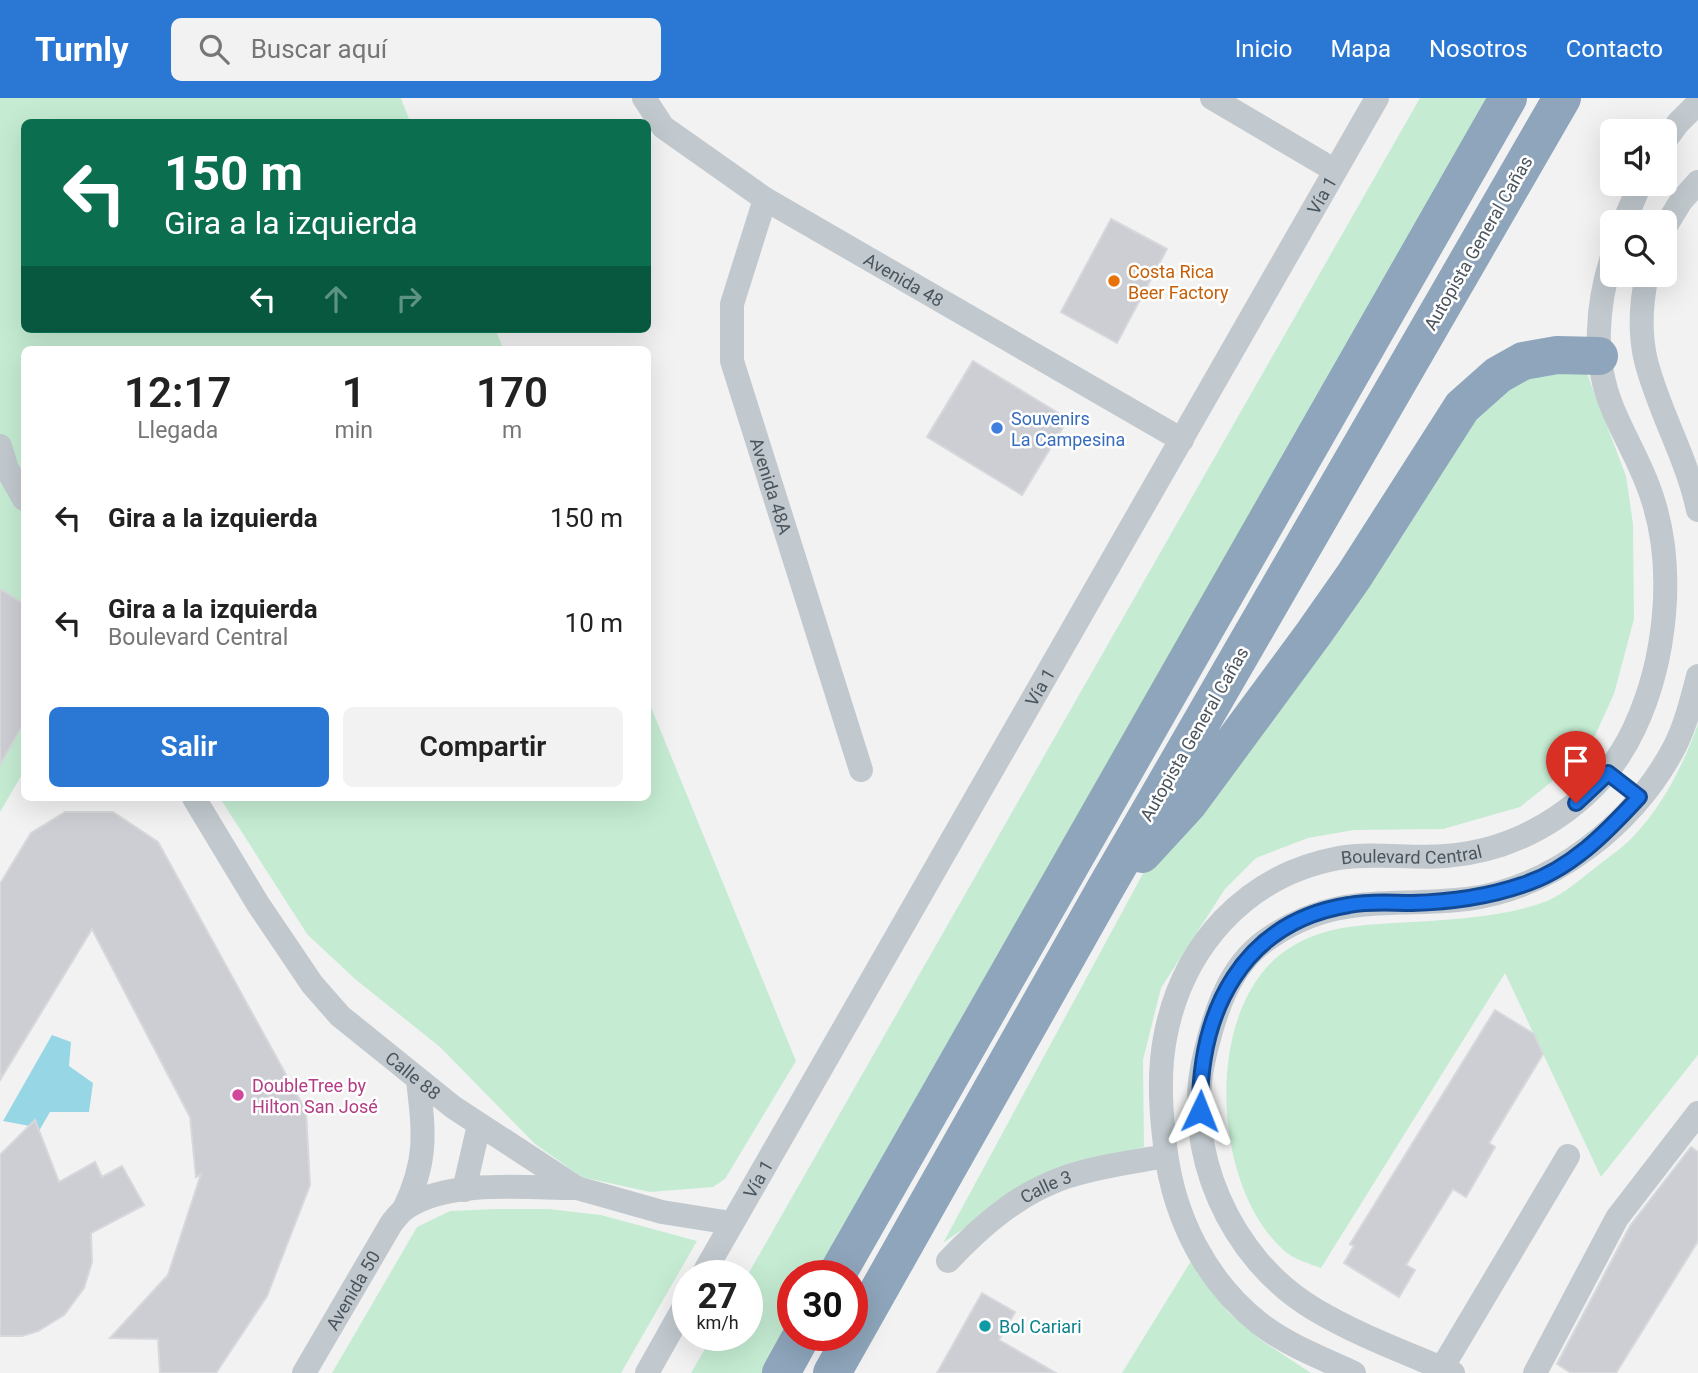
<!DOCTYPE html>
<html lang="es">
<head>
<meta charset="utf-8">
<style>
  :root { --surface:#fff; --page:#f2f2f2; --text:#222; --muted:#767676; --accent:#2b78d4 }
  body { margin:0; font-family:Roboto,sans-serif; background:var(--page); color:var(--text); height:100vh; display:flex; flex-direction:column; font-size:26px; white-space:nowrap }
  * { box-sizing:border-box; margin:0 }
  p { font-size:23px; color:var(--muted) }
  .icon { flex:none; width:38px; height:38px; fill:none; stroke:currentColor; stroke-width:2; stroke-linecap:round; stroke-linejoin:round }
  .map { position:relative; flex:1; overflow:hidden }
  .sheet { position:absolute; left:21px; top:248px; width:630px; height:455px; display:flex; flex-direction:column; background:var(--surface); border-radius:10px; box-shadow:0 7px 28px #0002 }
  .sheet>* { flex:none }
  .hud { position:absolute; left:21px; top:21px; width:630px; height:214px; border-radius:10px; box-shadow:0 7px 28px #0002; background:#0b6e4f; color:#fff; overflow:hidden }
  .fabs { position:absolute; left:1600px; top:21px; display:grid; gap:14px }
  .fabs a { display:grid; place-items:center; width:77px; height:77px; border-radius:10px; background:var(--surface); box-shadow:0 7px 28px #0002; font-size:35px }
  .speed { position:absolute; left:672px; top:1162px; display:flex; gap:14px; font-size:35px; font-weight:700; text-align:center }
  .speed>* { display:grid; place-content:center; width:91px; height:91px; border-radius:50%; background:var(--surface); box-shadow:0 7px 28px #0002; line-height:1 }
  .speed small { font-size:18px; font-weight:400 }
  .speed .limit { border:10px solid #d22; background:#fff; color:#111 }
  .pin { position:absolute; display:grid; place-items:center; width:60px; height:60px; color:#fff; margin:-72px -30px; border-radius:50% 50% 50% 0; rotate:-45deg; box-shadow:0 0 7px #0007 }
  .pin .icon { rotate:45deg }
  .me { position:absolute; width:77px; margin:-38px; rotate:2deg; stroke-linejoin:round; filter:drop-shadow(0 0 5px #0008) }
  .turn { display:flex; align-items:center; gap:24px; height:147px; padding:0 28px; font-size:32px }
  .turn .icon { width:91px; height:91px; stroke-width:2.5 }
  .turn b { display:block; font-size:49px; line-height:60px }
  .lanes { display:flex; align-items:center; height:66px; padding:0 28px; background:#0003; justify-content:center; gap:35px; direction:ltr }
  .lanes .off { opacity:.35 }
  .eta { display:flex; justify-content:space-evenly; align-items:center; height:119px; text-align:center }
  .eta b { font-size:42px; font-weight:600; line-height:49px }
  .action { display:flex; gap:14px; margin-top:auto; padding:14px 28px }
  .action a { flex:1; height:80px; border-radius:10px; background:var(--accent); color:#fff; font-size:28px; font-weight:600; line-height:80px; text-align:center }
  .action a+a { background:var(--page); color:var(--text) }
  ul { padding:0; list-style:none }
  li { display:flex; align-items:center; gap:21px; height:105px; padding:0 28px }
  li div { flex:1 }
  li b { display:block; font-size:26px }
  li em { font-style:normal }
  header { display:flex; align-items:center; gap:42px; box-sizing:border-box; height:98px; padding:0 35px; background:var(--accent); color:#fff }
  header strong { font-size:33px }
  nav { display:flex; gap:38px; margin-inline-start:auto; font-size:24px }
  .search { width:490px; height:63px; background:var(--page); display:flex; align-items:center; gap:18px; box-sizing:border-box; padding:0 24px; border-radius:10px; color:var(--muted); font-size:26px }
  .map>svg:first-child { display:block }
  .green { fill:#c5ecd3 }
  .water { fill:#96d6e5 }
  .building { fill:#ccced3; stroke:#d6d8dc; stroke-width:2 }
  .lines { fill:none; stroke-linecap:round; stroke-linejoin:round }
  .street { stroke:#c1c9ce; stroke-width:24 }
  .highway { stroke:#8ea5bb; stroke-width:38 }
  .route-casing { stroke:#114b97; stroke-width:18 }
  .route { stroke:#1a73e8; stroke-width:12 }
  .food-dot { fill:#e8710a; stroke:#fff; stroke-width:2.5 }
  .shop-dot { fill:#3f7fe0; stroke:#fff; stroke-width:2.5 }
  .hotel-dot { fill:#d1479c; stroke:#fff; stroke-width:2.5 }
  .culture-dot { fill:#0f9aa8; stroke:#fff; stroke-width:2.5 }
  .labels { text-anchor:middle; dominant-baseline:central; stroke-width:5; stroke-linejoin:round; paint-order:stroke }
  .street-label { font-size:18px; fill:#4b555d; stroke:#fff }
  .food-label { font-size:18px; fill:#c56008; stroke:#fff; text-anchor:start }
  .shop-label { font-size:18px; fill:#366cbe; stroke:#fff; text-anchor:start }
  .hotel-label { font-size:18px; fill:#b23c85; stroke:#fff; text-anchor:start }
  .culture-label { font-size:18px; fill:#0d838f; stroke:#fff; text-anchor:start }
</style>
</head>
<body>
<header>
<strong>Turnly</strong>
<div class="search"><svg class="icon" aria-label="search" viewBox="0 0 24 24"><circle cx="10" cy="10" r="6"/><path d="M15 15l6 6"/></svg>Buscar aquí</div>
<nav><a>Inicio</a><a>Mapa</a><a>Nosotros</a><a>Contacto</a></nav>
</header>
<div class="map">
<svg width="1698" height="1275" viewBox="0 0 1698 1275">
  <rect width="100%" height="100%" fill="#f3f2f2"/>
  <!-- green -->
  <path class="green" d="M0,0H401L410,24H24V231H495L504,252H24V673L0,714Z
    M1420,0H1487L822,1178H793V1229L766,1275H691L713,1237H747V1178Z
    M1585,270L1626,378L1633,426L1634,521L1614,596L1592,644L1559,678L1520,709L1443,731L1354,732L1308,740L1256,760L1225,791L1161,890L1143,962L1144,1049L1042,1076L943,1145L1147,768L1475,311L1512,283Z
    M648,602L796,963L725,1081L713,1089L650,1094L582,1079L535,1046L440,949L355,881L307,836L220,700H648Z
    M1698,626V957L1601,1079L1505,875L1321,1170C1310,1166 1296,1162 1287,1155C1211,1093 1201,907 1288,851C1325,826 1368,827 1411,824C1456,821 1504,819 1547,803C1563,796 1581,781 1595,770C1607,760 1621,751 1632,740C1663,707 1683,668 1698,626Z
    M494,1111H549L601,1117L697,1143L621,1275H332L417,1129L450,1113Z
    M1191,1163L1228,1214L1261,1242L1311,1275H1122Z"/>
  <!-- water -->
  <path class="water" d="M52,937L71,944L69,968L93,985L89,1014H50L39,1033L30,1028L3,1023Z"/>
  <!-- building -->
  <path class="building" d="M1111,121L1167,151L1117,245L1061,214Z
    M973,263L1068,321L1022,397L927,339Z
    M0,491L24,506V625L0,667Z
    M65,714H113L158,744L306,1013L310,1087L267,1198L216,1275H160L158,1241L110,1240L168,1177L201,1076L196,1079L190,1019L92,831L0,982V786L31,735Z
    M1495,912L1534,936L1543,956L1489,1045L1495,1049L1466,1099L1453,1091L1406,1167L1415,1172L1399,1199L1344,1165L1354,1148L1350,1146Z
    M35,1022L59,1084L95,1064L102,1079L122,1068L144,1107L91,1135L92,1164L84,1190L64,1217L38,1233L22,1238H0V1057Z
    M1691,1049L1698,1054V1143L1616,1275H1571L1557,1266L1630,1128Z
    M982,1195L1015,1214L999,1242L1056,1275H937Z"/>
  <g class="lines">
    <!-- street -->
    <g class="street">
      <path id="s1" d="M644,0L663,29L765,101L1182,342"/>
      <path d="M1212,0L1334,72"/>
      <path d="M1664,44L1678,25L1698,5"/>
      <path id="s2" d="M765,101L732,206V263L861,672"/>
      <path d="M1624,124L1640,86"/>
      <path d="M1664,131L1681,103L1698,84"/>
      <path d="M1647,177C1641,205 1639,234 1646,263C1659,314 1687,360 1698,412"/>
      <path d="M0,348L7,371L24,401"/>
      <path id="s3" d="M194,700L258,806L312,886L340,918L453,1009L577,1090L662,1114L731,1125"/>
      <path d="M464,1092L479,1027"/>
      <path d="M404,1111C428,1062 424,1034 418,982"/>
      <path id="s4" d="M948,1163C982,1127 1019,1095 1066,1079C1098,1068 1133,1064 1166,1058"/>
      <path id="s5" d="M702,1178L1377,0"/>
      <path d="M1442,1270L1568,1058"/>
      <path id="s6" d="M304,1275L391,1126C395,1121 400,1114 406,1110C448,1081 526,1090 576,1090"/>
      <path d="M647,1275L688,1202"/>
      <path id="s7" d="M1354,1275C1322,1260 1287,1247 1259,1225C1206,1183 1175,1121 1166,1055C1161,1017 1158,978 1165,940C1182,848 1246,777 1339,760C1375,754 1410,761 1446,758C1525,752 1600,703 1634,631C1666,563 1676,471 1652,399C1642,367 1624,339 1612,309C1592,261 1597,206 1612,159"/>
      <path d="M1453,1275C1407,1255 1357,1237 1314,1211C1230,1161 1181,1051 1205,956C1215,914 1229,869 1265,843C1335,793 1389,810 1467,801C1554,790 1635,725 1675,648C1686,626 1692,601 1698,578"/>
      <path d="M1535,1275L1617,1120L1698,1015"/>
    </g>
    <!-- highway -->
    <path class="highway" d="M1142,756L1188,706L1314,535L1354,478L1462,309L1498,277L1523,263L1557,257L1599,258
      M836,1178L1508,0
      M781,1275L802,1237
      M832,1275L1105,791L1562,0"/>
  </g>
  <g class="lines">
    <!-- route casing -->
    <g class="route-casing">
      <path id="route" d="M1200,1013C1199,914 1242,824 1349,807C1370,803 1391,805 1412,805C1449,804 1487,799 1522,787C1570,772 1606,735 1639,699L1608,675L1576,705"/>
    </g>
    <!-- route -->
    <use href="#route" class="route"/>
  </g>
  <!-- markers -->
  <circle class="food-dot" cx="1114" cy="183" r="7"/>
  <circle class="shop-dot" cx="997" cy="330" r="7"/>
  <circle class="hotel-dot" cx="238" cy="997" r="7"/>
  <circle class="culture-dot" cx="985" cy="1228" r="7"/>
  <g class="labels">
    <!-- street labels -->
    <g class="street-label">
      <text stroke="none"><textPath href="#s5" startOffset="1246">Vía 1</textPath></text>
      <text transform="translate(1478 145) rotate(-60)">Autopista General Cañas</text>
      <text stroke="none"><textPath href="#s1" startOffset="320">Avenida 48</textPath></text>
      <text stroke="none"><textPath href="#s2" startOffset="298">Avenida 48A</textPath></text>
      <text stroke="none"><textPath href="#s5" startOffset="679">Vía 1</textPath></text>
      <text transform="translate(1194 636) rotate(-60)">Autopista General Cañas</text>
      <text stroke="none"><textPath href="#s7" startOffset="761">Boulevard Central</textPath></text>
      <text stroke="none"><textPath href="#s3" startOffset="357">Calle 88</textPath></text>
      <text stroke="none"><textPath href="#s5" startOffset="112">Vía 1</textPath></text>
      <text stroke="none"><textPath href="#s4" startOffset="124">Calle 3</textPath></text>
      <text stroke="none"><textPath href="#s6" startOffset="96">Avenida 50</textPath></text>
    </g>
    <!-- food labels -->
    <g class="food-label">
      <text x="1128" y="173">Costa Rica<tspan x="1128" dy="21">Beer Factory</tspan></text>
    </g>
    <!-- shop labels -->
    <g class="shop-label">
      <text x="1011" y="320">Souvenirs<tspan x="1011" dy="21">La Campesina</tspan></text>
    </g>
    <!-- hotel labels -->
    <g class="hotel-label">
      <text x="252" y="987">DoubleTree by<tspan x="252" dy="21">Hilton San José</tspan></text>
    </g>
    <!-- culture labels -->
    <g class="culture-label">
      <text x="999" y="1228">Bol Cariari</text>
    </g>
  </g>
</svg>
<div class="fabs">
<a><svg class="icon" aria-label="sound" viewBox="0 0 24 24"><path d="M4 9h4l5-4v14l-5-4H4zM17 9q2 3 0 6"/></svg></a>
<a><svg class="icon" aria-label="search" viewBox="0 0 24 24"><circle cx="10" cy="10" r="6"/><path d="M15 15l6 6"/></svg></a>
</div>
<div class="speed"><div>27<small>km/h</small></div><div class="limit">30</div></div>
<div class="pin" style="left:1576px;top:705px;background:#d93025"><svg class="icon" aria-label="arrive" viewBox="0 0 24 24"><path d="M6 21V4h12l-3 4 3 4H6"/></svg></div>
<svg class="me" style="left:1200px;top:1013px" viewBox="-20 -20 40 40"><path d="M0-17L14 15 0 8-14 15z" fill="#1a73e8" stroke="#fff" stroke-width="4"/></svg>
<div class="hud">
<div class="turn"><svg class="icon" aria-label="left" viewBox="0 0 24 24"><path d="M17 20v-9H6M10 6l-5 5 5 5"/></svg><div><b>150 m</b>Gira a la izquierda</div></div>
<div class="lanes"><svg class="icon" aria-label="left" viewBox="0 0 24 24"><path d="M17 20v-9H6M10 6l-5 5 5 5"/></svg><svg class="icon off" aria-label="ahead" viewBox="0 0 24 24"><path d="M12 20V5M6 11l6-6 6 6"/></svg><svg class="icon off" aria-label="right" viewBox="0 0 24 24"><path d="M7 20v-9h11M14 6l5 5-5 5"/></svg></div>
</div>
<section class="sheet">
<div class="eta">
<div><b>12:17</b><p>Llegada</p></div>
<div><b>1</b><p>min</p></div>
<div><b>170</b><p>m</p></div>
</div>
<ul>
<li><svg class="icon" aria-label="left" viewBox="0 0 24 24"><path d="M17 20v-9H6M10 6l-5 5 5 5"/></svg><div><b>Gira a la izquierda</b></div><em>150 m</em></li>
<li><svg class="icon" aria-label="left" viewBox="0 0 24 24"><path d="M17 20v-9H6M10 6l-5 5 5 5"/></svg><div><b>Gira a la izquierda</b><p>Boulevard Central</p></div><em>10 m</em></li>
</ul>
<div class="action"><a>Salir</a><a>Compartir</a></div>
</section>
</div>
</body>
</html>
